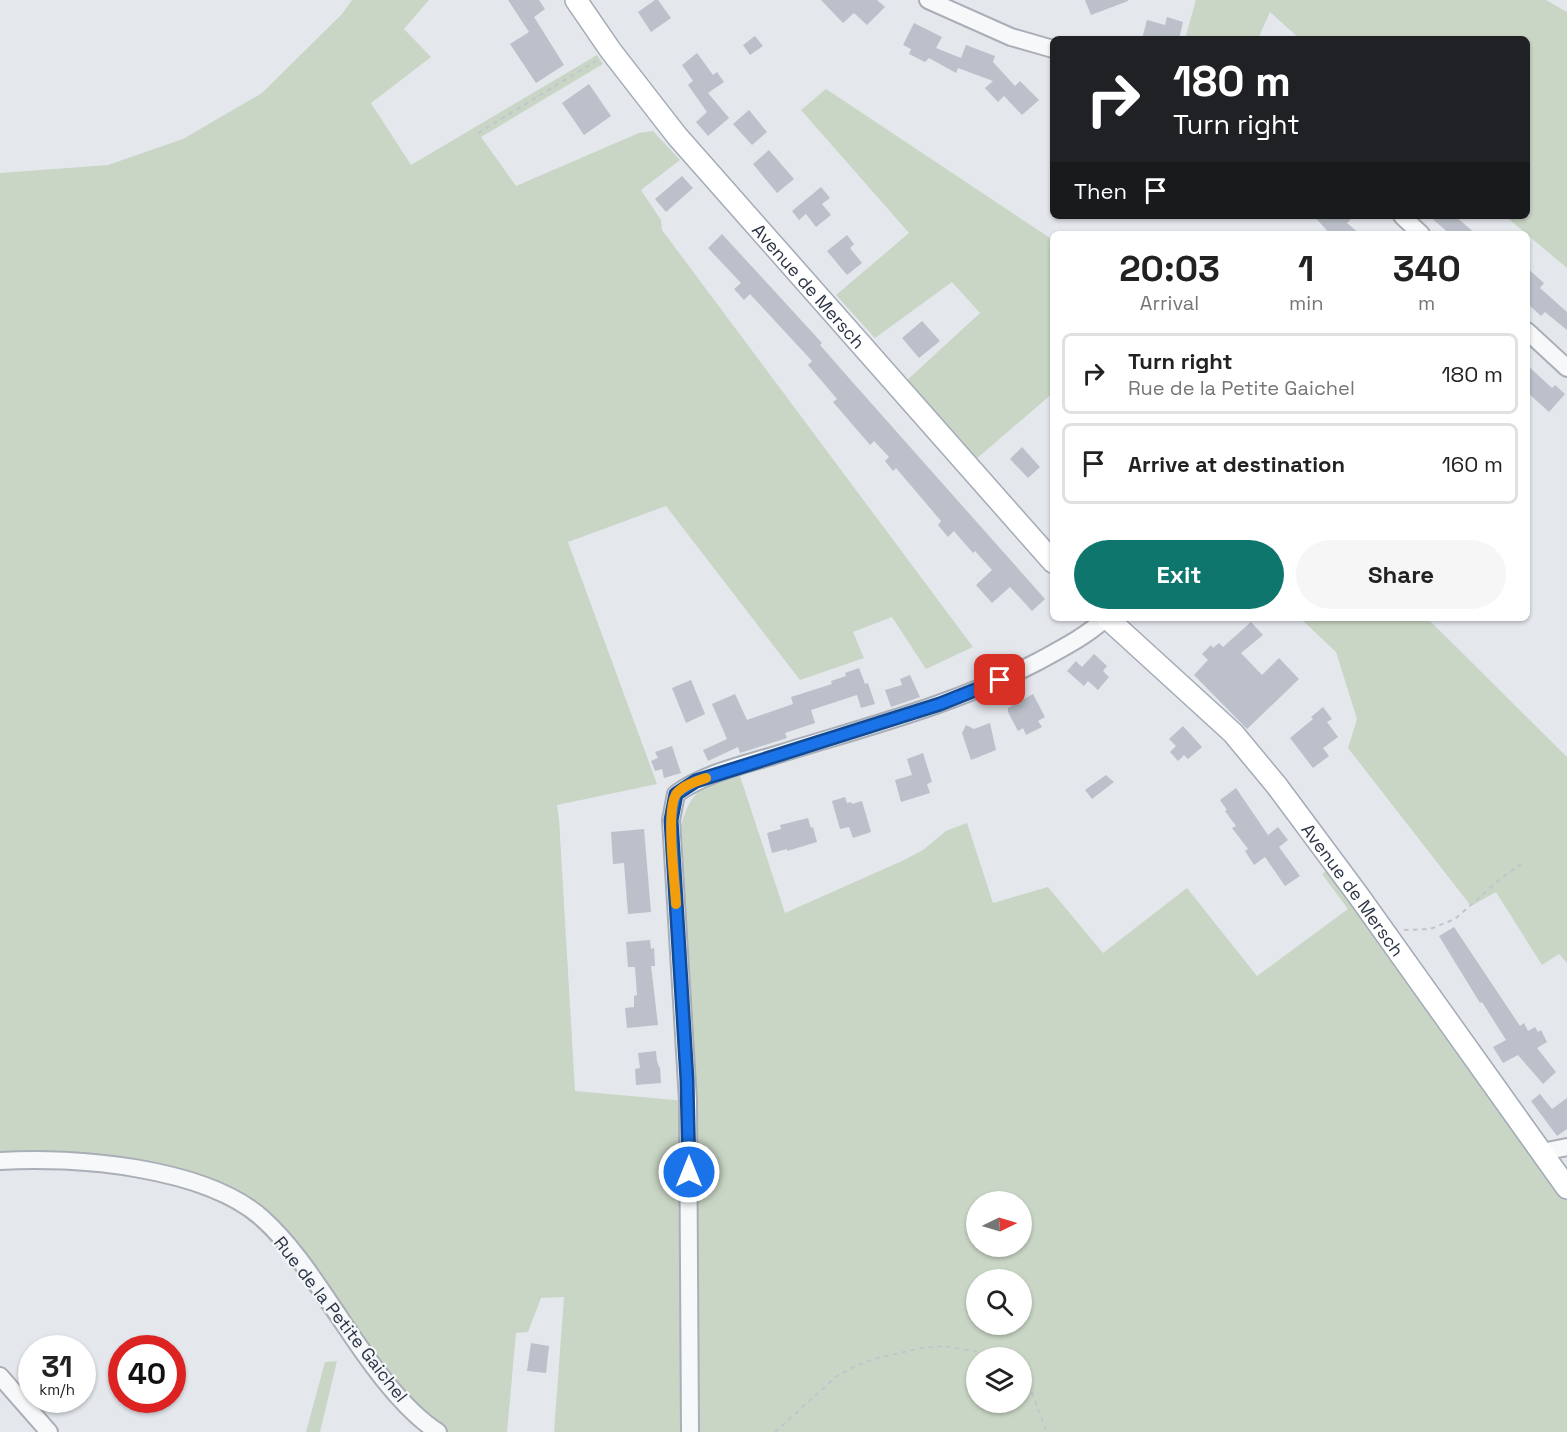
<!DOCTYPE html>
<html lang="en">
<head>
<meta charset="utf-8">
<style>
  :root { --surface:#fff; --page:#f6f6f6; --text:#222; --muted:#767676; --line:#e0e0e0; --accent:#0f766e }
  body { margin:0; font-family:"Space Grotesk",sans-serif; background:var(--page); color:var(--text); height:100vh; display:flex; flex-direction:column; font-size:22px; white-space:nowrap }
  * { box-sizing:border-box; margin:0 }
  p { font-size:20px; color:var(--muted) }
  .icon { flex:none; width:33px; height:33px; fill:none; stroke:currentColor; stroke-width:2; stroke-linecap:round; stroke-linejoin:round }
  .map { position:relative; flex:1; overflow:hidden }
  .side { position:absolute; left:1050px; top:231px; width:480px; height:390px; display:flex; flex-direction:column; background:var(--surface); border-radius:9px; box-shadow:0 2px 4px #0004 }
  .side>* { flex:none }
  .banner { position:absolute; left:1050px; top:36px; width:480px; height:183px; border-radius:9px; box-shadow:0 2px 4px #0004; background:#202124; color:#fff; overflow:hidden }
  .needle { width:39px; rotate:85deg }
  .fabs { position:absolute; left:966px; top:1191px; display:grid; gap:12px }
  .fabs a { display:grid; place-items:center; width:66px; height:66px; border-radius:50%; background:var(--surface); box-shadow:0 2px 4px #0004; font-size:30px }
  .speed { position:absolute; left:18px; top:1335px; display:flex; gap:12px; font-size:30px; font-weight:700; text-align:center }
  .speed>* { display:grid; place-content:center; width:78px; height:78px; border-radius:50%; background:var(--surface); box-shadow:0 2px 4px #0004; line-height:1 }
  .speed small { font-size:15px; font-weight:400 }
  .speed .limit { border:9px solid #d22; background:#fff; color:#111 }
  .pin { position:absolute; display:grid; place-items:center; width:51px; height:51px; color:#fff; margin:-26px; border-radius:12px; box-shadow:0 3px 9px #0006 }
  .me { position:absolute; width:66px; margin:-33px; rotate:0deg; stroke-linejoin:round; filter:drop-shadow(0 0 4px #0008) }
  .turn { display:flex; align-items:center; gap:21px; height:126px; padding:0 24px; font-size:27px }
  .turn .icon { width:78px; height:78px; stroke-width:2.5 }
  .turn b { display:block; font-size:42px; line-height:51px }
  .then { display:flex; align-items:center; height:57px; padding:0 24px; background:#0003; gap:12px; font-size:22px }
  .eta { display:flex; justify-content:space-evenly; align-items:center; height:102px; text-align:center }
  .eta b { font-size:36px; font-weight:700; line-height:42px }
  .button { display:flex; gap:12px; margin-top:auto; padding:12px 24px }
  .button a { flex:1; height:69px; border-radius:36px; background:var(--accent); color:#fff; font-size:24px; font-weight:700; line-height:69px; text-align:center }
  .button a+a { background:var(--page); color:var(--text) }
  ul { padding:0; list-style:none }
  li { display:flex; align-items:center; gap:18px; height:81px; margin:0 12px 9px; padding:0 12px; border:3px solid var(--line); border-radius:9px }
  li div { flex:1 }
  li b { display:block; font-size:22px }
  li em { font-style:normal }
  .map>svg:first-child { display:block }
  .green { fill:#c9d6c5; fill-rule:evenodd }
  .building { fill:#bbc0ca }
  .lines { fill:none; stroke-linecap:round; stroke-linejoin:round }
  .minor-casing { stroke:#a9aeb7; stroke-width:20 }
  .major-casing { stroke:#a3abb8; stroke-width:24 }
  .path { stroke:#c2c5cb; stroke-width:2; stroke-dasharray:4.5 4.5; stroke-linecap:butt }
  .minor { stroke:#f7f8fa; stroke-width:16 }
  .major { stroke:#fff; stroke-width:21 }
  .route-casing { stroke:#114b97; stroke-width:15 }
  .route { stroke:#1a73e8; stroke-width:10 }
  .slow { stroke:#f59e0b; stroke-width:10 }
  .labels { text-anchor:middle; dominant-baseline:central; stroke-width:4.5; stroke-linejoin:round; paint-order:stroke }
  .street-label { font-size:18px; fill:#2b3445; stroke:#f4f6f9 }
</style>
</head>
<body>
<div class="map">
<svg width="1567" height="1432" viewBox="0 0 1567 1432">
  <rect width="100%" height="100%" fill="#e4e7ec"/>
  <!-- green -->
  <path class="green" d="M352,0H429L404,29L431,57L371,103L411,165L597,55L603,64L481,137L516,186L639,133L653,131L680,160L641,190L661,220L662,230L973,647L926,669L892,617L853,632L864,658L800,680L666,506L568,542L657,784L557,805L559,819L575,1091L697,1102L680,830C691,788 701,788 739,773L785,913L902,861L923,850L946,831L967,823L993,903L1048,887L1103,953L1187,888L1257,976L1348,909L1322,874L1335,865L1567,1188V1432H554L564,1297L541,1298L528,1332L516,1333L507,1432H421C382,1395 352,1352 321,1309C301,1279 280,1248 253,1224C211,1187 118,1172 64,1167C43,1166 20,1167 0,1169V173L108,165L183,139L262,93L342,14ZM976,1202H1022V1246H976ZM976,1280H1022V1324H976ZM976,1358H1022V1402H976Z
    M1196,0H1546L1567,12V268L1505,216H1527V39H1300L1270,12L1258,39H1185Z
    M826,89L1053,240V393L975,460L905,382L980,313L952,282L875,338L836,295L909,233L801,110Z
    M1300,618H1427L1567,757V963L1559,954L1542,965L1496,892L1471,906L1348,748L1357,719L1336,652Z
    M337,1361L320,1432H306L325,1362Z"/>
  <!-- building -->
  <path class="building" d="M508,0H539L545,9L534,17L564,65L536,83L510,44L529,32Z
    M655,0H658L671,18L651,32L638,12Z
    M821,0H877L885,7L867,25L854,13L843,23Z
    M1085,0H1128V1L1091,15Z
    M1167,17L1183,22L1179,39H1142L1147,20L1165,25Z
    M914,23L942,37L936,48L961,58L966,45L995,56L993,62L1015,86L1020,81L1039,100L1022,115L1004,96L998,102L985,88L993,81L958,68L956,73L929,58L925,62L909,54L911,49L903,45Z
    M755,36L763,46L750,55L743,45Z
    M697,53L713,75L717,72L724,82L708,93L729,118L708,136L696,122L707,112L688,85L693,81L682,65Z
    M589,84L611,116L584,135L562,103Z
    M749,110L767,132L752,145L733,124Z
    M769,150L794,179L777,193L753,164Z
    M682,176L693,188L666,212L655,199Z
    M821,187L830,198L822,204L831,215L816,227L806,214L799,220L792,211Z
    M1314,216H1354L1347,223L1360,234H1330Z
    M1429,216H1455L1476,234H1450Z
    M722,234L822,343L820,345L848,377L1045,599L1032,611L1010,587L992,603L976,585L992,570L975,551L973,553L954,531L948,537L938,525L941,521L896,468L893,471L885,461L889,457L874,441L870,445L833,402L837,399L808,365L812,361L750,294L744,300L734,289L741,283L708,248Z
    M847,235L854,244L850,248L862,263L847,275L827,251Z
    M1527,268L1544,283L1540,288L1567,312V330L1545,312L1541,316L1527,303Z
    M922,321L940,341L919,358L902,338Z
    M1527,365L1552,388L1555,385L1565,394L1549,412L1527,392Z
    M1022,447L1040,467L1028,478L1010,459Z
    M1251,622L1263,635L1241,653L1262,675L1279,658L1299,679L1247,729L1194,675L1208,660L1202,654L1211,645L1213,648L1219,643L1223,647Z
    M1094,654L1107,666L1103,671L1109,677L1098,690L1088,681L1084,686L1067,671L1076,661L1082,667Z
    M859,668L865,684L868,683L875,704L861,708L857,695L811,710L815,723L785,733L787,738L740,753L738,747L708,761L703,750L727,739L712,704L735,694L747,720L793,704L791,697L832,684L831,681L846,676L845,673Z
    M910,675L920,697L891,707L885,690L902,685L900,679Z
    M691,680L705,714L686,723L672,688Z
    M1033,694L1045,717L1038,721L1042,727L1026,735L1023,728L1018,731L1008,712V708Z
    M1323,707L1332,719L1327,722L1338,737L1323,748L1329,756L1313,768L1290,738L1313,719L1311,717Z
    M990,723L996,750L971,760L962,733L966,725L974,729Z
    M1183,726L1202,747L1188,759L1184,755L1178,761L1170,752L1176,746L1169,739Z
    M672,746L681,773L664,778L662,769L655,771L651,761L658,758L655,752Z
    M923,753L932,782L927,784L930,793L901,802L895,780L912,775L907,759Z
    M1106,775L1114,782L1092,799L1085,790Z
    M1236,788L1268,835L1278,827L1288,840L1279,847L1300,876L1285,886L1265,857L1254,865L1245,851L1248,849L1232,828L1236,826L1225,811L1227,810L1220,800Z
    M845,797L847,803L851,802L852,804L862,801L871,832L853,838L849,827L840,829L832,801Z
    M808,818L811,828L813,827L817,842L787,851V849L772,853L767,833L781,829L780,825Z
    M644,829L651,912L628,914L624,863L613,864L611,832Z
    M1454,927L1520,1026L1524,1023L1528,1031L1535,1027L1538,1032L1541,1030L1547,1042L1537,1048L1556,1072L1543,1084L1518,1055L1503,1063L1493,1047L1506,1040L1482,1002L1480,1003L1439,936Z
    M650,940L651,949L654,948L655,966H651L658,1025L627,1028L625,1008L634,1007V996L637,995L635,967H628L626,942Z
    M656,1051L657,1061L659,1067H660L661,1083L636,1085L635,1069L640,1068L638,1053Z
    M1540,1094L1552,1109L1567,1098V1129L1557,1136L1531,1101Z
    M531,1343L549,1346L546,1373L527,1371Z"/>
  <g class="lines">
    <!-- minor casing -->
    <g class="minor-casing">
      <path id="minor" d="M928,0L1011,37L1053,49
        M1402,216L1421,234
        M1527,331L1567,368
        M1542,1152L1567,1147
        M0,1161C74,1156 205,1167 262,1218C293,1246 315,1281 338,1315C363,1353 400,1408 438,1432
        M0,1376L49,1432
        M690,1432L688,1101L671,820L676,794C706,772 748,764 782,753C869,726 956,704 1037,662C1061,649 1085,637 1106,618"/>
    </g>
    <!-- major casing -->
    <g class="major-casing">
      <g id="major">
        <path id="s1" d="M576,0L611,51L677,136L1053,562"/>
        <path id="s2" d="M1107,618L1233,733L1277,786L1358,895L1567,1188"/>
      </g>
    </g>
    <!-- path -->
    <path class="path" d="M478,133L596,61
      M1404,930L1430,929L1455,919L1499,880L1525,861
      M1022,1367L1047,1432
      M775,1432L837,1376L857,1365L880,1357L923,1348L944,1346L1013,1358"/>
    <!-- minor -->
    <use href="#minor" class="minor"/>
    <!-- major -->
    <use href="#major" class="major"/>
  </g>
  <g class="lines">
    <!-- route casing -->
    <g class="route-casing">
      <path id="route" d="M689,1172L687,1080L671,820L676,794L696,781L940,704L1000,680"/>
    </g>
    <!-- route -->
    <use href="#route" class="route"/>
    <!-- slow -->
    <path class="slow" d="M676,904C675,882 665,807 677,793C684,785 697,781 706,778"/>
  </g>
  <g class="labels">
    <!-- street labels -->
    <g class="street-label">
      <text stroke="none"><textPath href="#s1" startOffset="369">Avenue de Mersch</textPath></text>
      <text stroke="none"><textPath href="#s2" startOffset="368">Avenue de Mersch</textPath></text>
      <text transform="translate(341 1319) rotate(52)">Rue de la Petite Gaichel</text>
    </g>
  </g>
</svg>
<div class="fabs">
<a><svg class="needle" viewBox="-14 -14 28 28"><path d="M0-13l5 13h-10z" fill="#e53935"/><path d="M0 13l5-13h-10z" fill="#767676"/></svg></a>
<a><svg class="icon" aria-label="search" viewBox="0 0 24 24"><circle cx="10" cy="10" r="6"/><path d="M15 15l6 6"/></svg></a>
<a><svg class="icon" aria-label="layers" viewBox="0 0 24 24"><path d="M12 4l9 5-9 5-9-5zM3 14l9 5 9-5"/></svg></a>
</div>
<div class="speed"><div>31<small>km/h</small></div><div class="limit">40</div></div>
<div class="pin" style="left:1000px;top:680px;background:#d93025"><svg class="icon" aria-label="arrive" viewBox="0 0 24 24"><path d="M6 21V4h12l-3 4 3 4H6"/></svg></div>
<svg class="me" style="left:689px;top:1172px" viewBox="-20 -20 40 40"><circle r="17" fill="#1a73e8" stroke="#fff" stroke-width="3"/><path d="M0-11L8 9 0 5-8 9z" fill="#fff"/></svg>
<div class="banner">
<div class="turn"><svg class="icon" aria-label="right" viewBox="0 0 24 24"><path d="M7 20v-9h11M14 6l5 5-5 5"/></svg><div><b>180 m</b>Turn right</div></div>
<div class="then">Then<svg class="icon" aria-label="arrive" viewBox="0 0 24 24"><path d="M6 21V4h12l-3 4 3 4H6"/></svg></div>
</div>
<section class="side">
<div class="eta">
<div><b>20:03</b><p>Arrival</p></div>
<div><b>1</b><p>min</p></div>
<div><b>340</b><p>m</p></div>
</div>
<ul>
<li><svg class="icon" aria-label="right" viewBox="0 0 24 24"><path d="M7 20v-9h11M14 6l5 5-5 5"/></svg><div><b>Turn right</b><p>Rue de la Petite Gaichel</p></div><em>180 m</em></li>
<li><svg class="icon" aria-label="arrive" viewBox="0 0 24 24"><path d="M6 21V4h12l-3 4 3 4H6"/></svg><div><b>Arrive at destination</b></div><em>160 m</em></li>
</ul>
<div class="button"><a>Exit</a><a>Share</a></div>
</section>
</div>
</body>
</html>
